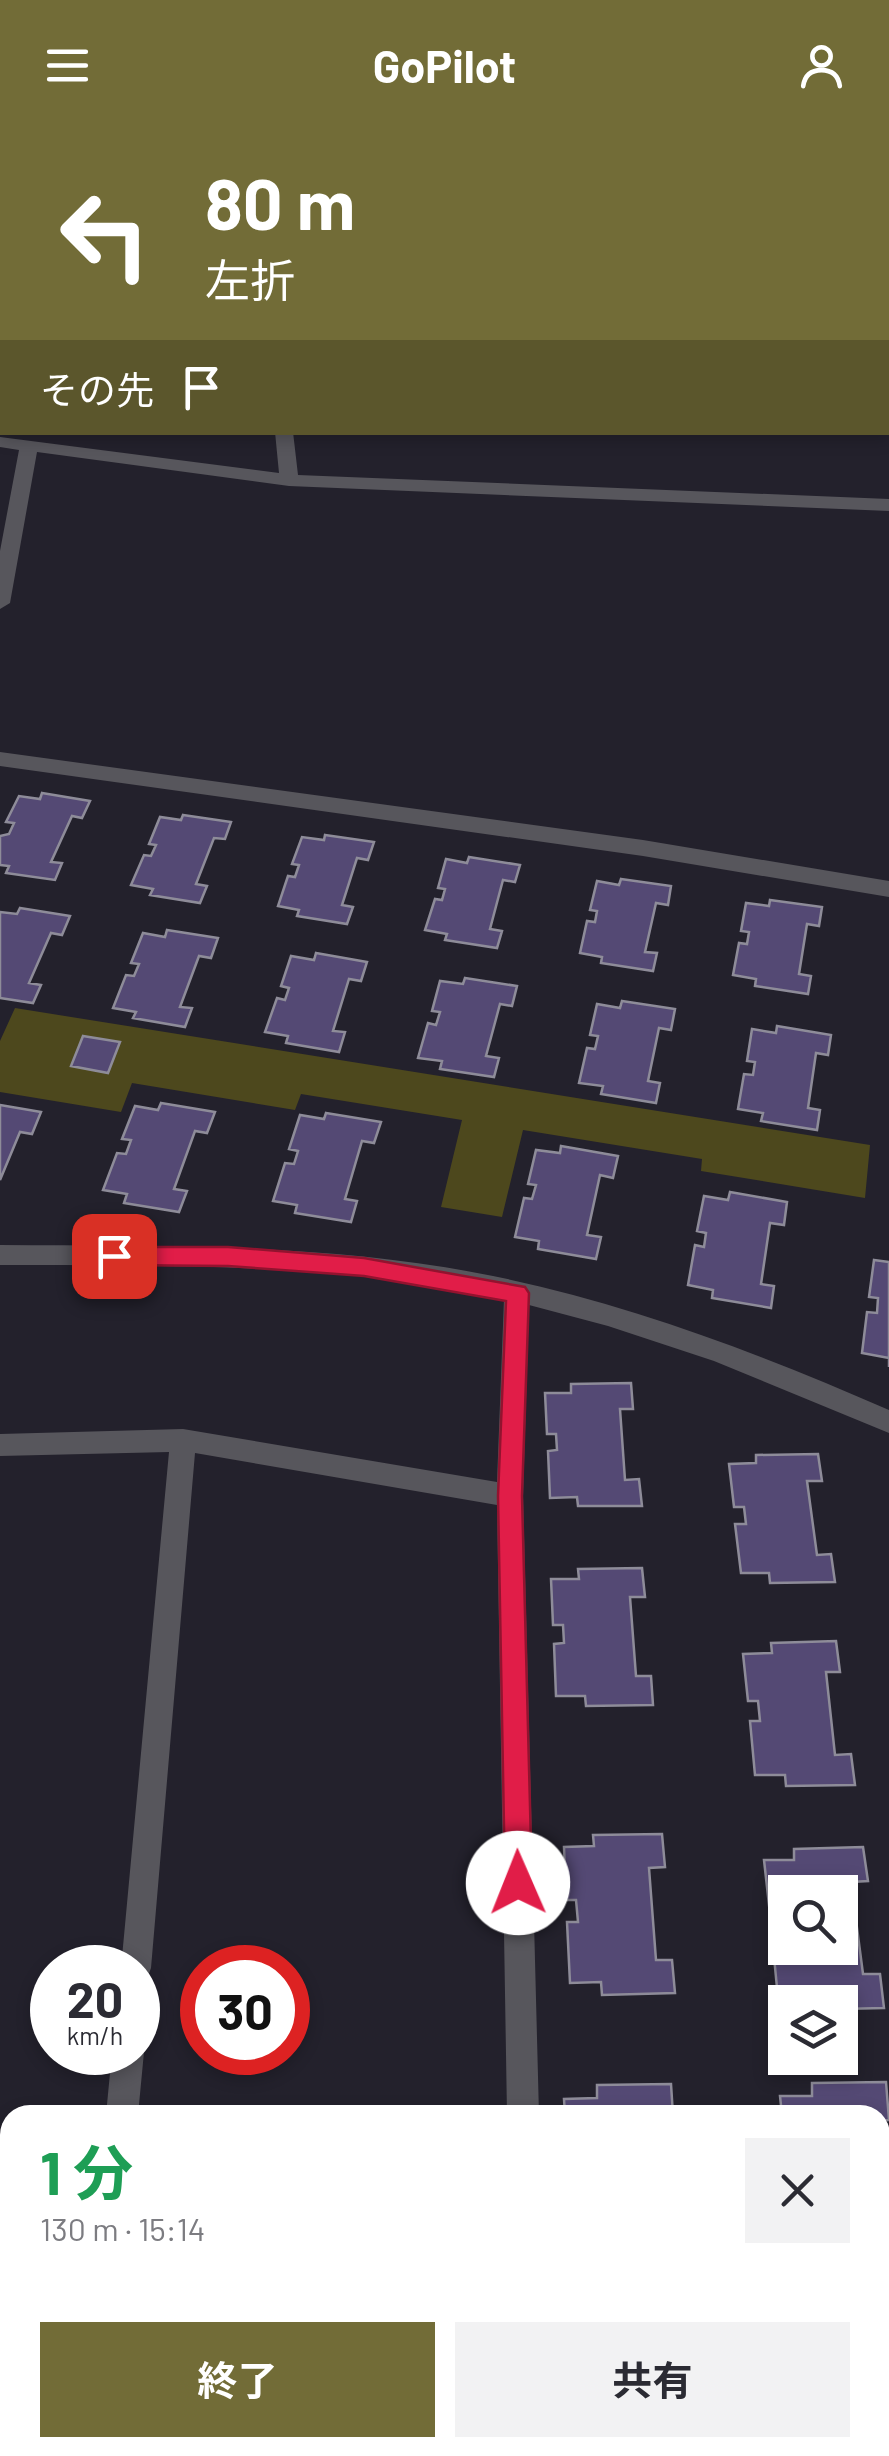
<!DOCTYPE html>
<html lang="ja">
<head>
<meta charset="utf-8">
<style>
  :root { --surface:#fff; --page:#f2f2f3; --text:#2b2b33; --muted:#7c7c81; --accent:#726c37 }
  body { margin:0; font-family:Barlow,"Noto Sans JP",sans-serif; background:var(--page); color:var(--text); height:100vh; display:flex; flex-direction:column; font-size:38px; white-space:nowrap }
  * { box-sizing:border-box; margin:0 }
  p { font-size:32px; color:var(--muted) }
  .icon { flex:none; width:55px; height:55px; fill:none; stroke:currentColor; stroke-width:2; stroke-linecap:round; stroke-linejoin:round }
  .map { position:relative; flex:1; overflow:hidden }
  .sheet { position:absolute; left:0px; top:1975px; width:890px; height:352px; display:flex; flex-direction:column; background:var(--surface); border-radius:30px 30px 0 0; box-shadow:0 5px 15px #0003 }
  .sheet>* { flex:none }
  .top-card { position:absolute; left:0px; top:0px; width:890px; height:305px; box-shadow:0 5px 15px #0003; background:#726c37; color:#fff; overflow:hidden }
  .fabs { position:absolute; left:768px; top:1745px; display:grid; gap:20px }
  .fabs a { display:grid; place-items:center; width:90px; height:90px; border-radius:0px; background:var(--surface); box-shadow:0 5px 15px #0003; font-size:50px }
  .speed { position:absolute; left:30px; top:1815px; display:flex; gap:20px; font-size:50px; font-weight:700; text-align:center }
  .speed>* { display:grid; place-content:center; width:130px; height:130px; border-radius:50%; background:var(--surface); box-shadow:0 5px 15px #0003; line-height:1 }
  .speed small { font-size:25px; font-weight:400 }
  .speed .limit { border:15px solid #d22; background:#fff; color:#111 }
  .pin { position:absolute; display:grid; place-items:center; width:85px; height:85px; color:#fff; margin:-42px; border-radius:20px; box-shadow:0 5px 15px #0006 }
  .me { position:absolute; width:110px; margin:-55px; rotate:359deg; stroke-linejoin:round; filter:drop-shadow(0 0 8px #0008) }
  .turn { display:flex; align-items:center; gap:35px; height:210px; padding:0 40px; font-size:45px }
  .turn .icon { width:130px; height:130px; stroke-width:2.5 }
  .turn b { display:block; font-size:70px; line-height:85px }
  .then { display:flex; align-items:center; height:95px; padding:0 40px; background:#0003; gap:20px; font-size:38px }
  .round { display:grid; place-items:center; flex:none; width:105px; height:105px; border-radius:0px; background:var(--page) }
  .headline { display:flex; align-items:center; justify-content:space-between; height:170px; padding:0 40px }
  h1 { font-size:60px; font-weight:700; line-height:75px; color:#1e9e55 }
  .action { display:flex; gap:20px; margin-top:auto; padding:20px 40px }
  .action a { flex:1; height:115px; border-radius:0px; background:var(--accent); color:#fff; font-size:40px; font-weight:700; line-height:115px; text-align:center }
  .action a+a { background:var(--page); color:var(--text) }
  header { display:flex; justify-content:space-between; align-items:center; height:130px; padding:0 40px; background:var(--accent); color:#fff; font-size:45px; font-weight:700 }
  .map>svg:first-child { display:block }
  .green { fill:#4d481d }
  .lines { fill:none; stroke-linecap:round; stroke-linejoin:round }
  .stream { fill:#4c4843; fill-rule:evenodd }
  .building { fill:#544974; stroke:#8e8c99; stroke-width:2.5; fill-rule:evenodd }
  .minor { fill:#57565c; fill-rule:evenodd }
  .route { fill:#e11d48; stroke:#92132f; stroke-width:2.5 }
</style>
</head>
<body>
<header><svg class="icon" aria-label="menu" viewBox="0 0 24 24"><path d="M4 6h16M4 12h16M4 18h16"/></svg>GoPilot<svg class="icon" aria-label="person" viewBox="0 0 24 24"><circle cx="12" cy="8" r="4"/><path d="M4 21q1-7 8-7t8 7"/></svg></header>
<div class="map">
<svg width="889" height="2326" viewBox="0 0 889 2326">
  <rect width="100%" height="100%" fill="#23212c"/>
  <!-- green -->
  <path class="green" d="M15,878L870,1015L865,1068L701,1041L702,1029L523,1000L502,1087L441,1077L462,990L301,964L295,980L132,953L121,982L0,962V911Z"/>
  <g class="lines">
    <!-- stream -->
    <path class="stream" d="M746,0H757L759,2H748Z
      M888,117H889V125H888Z"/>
  </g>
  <!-- building -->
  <path class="building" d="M42,663L90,671L82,688L72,686L51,732L62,733L55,750L6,743L9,736L0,735V706L9,704L14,693L6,692L19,666L40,669Z
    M183,685L231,692L225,709L214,708L196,754L207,756L200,773L150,765L153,759L131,755L144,725L151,726L156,715L149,714L160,687L181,690Z
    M325,705L374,712L368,730L357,728L342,775L353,777L347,794L297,786L299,780L278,776L288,746L295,747L299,735L292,734L302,707L324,710Z
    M469,727L520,735L515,752L503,750L490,799L502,801L497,818L445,810L447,804L425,800L435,769L442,770L445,759L438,758L446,729L467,733Z
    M621,749L671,756L668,775L656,773L645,822L657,823L653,841L601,833L602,827L580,823L587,791L595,792L597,781L590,780L597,751L619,755Z
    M770,770L822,777L819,796L807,794L799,844L811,846L808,864L755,856L756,849L733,845L739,813L747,814L749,802L741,801L746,773L769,776Z
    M20,778L70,786L62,805L51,803L29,853L41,855L33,873L0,868V782L17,784Z
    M167,800L218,808L211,828L199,826L180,877L192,878L185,897L133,888L136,882L113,878L126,845L134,846L139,834L131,833L143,803L165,807Z
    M316,823L367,832L361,851L349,849L333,901L345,902L339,922L286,913L288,906L265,902L277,868L285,870L289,858L281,856L291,826L314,830Z
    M465,848L517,856L512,876L500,874L486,926L499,928L494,947L440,939L442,931L418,928L428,893L436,895L440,882L432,881L440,851L463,854Z
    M622,871L675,879L671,900L659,898L648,951L660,953L656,973L601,964L603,956L579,953L587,918L595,919L598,906L590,905L597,874L620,878Z
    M777,896L831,905L828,925L816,923L808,978L820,980L817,1000L761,991L763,983L738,979L744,944L753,945L755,932L747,931L752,899L776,903Z
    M83,906L120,912L108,943L71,936Z
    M161,973L215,982L207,1003L195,1001L174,1059L187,1061L179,1082L124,1073L127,1064L103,1060L117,1023L126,1024L131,1010L122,1009L135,976L158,980Z
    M0,975L41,982L32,1004L20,1002L0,1050Z
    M326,983L381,992L374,1013L362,1011L345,1069L357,1071L351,1092L295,1083L297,1075L273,1071L285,1033L294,1034L298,1021L289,1019L300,985L324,989Z
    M561,1016L618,1026L613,1048L600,1045L587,1105L601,1107L596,1129L538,1119L539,1111L515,1107L524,1068L532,1069L536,1055L528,1054L536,1020L560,1023Z
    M730,1062L787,1072L784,1095L770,1093L761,1154L774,1156L771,1178L712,1168L713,1160L688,1155L695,1115L704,1117L706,1103L697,1101L704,1066L728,1070Z
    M874,1130L889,1132V1237V1228L862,1223L867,1182L877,1183L878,1168L869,1167Z
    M631,1253L633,1279H620L625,1350L639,1349L642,1376H578L577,1367L550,1368L548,1321L557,1320L556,1304H547L545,1263H571V1254Z
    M818,1324L822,1351H807L817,1425L831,1424L835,1452L770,1453L769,1443H741L735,1394H746L744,1377H734L729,1334L756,1333V1325Z
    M642,1438L645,1467H630L636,1546H651L653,1575L586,1576L585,1566H556L554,1514L564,1513L563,1495H553L551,1449H579L578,1439Z
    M836,1511L840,1542H826L835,1625L851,1624L855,1655L786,1656L785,1645H755L750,1591H760L758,1571H748L743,1524L772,1523L771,1513Z
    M662,1704L665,1737L649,1738L656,1830H672L675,1863L602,1865L601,1852L570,1853L567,1792H578L576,1770H566L564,1717L594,1716L593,1705Z
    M863,1717L868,1751L851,1752L863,1844H880L884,1878L840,1879V1872L778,1868L772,1806H783L780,1784H770L764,1730H794V1719ZM785,1762H840V1818H785Z
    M886,1952L889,1990L880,1991V1985H782L780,1966H812V1953Z
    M671,1954L673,1985H565L564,1969L597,1968V1955Z
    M880,2044L889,2096V2135L880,2136Z
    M880,2274L889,2283V2326H788L795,2318H880Z"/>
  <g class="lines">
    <!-- minor -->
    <path class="minor" d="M0,219H2V229H0Z
      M275,302H293L298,345L889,369V381L289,356L37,322L10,473L0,479V421L19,320L0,317V307L279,343Z
      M0,622L643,710L889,751V767L643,726L0,636Z
      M0,1115C164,1116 331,1113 493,1146C630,1174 761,1224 889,1280V1303L714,1231L608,1196L529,1175L523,1366L539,1985H507L497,1375L195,1323L151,1838L147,1849L138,1853V1838H121L169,1322L0,1326V1304L183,1299L497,1352L504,1169C340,1132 167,1136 0,1135Z
      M138,1910L144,1922L138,1985H106L112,1922H138Z
      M0,2110H10V2142H0Z
      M77,2318H111V2326H77Z
      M514,2318H548L549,2326H515Z"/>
  </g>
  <!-- route -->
  <path class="route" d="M114,1117H228L364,1128L525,1157L529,1163L522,1366L532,1753L528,1762L518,1766L509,1762L505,1753L498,1366L506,1171L364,1146L228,1136L114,1135L103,1126Z"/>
</svg>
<div class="fabs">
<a><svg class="icon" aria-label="search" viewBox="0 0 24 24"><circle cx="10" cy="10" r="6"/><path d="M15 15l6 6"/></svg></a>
<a><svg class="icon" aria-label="layers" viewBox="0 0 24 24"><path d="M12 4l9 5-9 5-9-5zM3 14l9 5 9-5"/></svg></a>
</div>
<div class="speed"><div>20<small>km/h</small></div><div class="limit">30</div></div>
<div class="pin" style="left:114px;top:1126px;background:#d93025"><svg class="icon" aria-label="arrive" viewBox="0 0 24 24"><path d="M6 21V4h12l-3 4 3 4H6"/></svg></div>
<svg class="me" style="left:518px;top:1753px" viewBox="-20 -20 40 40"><circle r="19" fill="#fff"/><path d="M0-13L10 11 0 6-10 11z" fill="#e11d48"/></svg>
<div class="top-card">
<div class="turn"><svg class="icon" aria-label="left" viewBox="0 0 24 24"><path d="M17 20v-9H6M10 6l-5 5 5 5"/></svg><div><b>80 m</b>左折</div></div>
<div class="then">その先<svg class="icon" aria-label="arrive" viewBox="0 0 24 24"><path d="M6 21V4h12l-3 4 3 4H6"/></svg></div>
</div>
<section class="sheet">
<div class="headline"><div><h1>1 分</h1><p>130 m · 15:14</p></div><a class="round"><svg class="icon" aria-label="close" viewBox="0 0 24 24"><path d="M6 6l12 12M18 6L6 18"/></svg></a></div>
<div class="action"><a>終了</a><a>共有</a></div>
</section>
</div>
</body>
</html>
